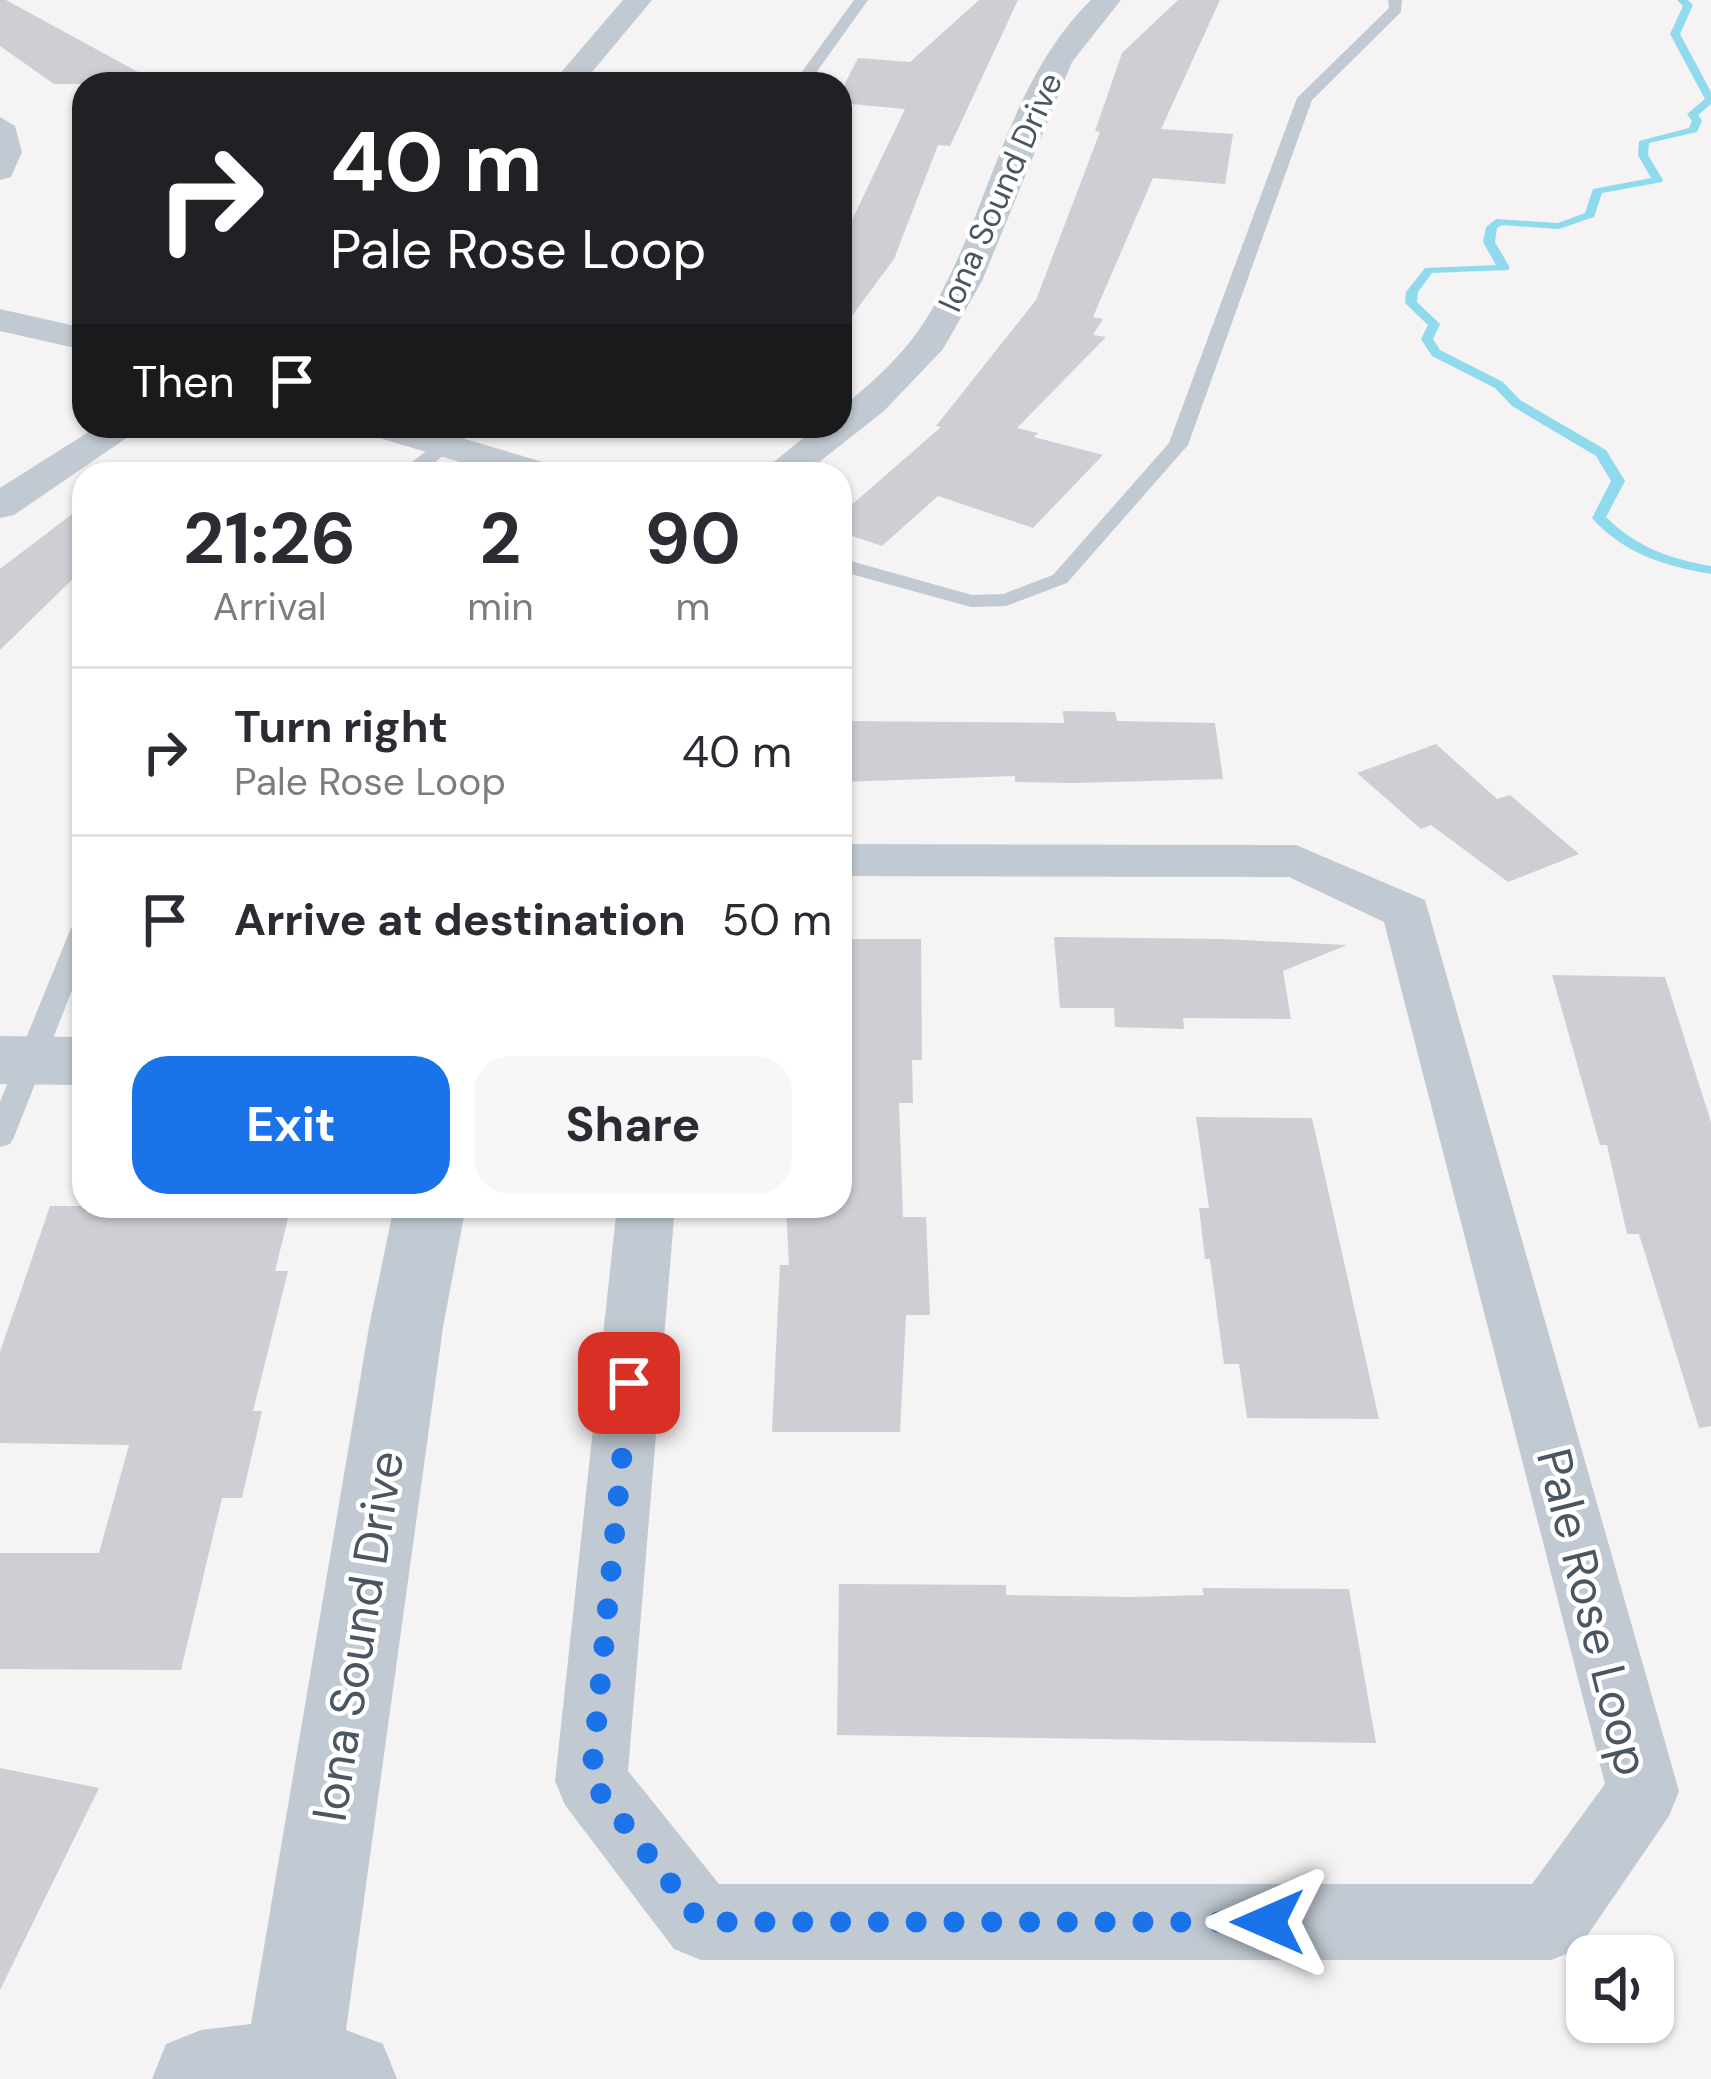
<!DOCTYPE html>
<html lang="en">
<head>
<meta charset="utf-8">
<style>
  :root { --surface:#fff; --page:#f7f7f7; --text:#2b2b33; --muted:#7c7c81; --line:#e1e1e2; --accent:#1a73e8 }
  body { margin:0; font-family:"DM Sans",sans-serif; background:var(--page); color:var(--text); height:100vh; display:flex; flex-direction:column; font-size:45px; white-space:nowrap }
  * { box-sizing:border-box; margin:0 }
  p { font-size:39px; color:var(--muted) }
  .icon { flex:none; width:66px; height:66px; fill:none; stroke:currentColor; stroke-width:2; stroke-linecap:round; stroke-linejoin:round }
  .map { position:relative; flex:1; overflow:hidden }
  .sheet { position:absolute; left:72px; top:462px; width:780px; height:756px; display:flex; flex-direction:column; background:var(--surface); border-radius:36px; box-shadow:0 3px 9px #0004 }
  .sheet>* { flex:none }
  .banner { position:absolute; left:72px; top:72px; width:780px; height:366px; border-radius:36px; box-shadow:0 3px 9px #0004; background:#202124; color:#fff; overflow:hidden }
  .controls { position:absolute; left:1566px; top:1935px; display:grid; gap:24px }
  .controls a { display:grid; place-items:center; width:108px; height:108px; border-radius:24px; background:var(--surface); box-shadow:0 3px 9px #0004; font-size:60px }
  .pin { position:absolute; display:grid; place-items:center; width:102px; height:102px; color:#fff; margin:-51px; border-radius:24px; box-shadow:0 6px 18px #0006 }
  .me { position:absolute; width:132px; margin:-66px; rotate:270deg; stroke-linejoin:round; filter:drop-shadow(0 0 9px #0008) }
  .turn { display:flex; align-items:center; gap:42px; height:252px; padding:0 60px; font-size:54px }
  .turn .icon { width:156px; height:156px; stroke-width:2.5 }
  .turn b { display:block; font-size:84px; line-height:102px }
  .then { display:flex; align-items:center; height:114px; padding:0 60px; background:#0003; gap:24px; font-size:45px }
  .eta { display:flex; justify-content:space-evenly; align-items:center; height:204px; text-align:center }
  .eta b { font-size:72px; font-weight:700; line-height:84px }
  .button { display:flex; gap:24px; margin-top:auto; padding:24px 60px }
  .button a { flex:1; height:138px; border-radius:36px; background:var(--accent); color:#fff; font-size:48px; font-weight:700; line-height:138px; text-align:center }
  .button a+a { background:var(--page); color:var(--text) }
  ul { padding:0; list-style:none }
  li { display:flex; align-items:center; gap:36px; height:168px; padding:0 60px; border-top:3px solid var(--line) }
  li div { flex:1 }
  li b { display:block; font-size:45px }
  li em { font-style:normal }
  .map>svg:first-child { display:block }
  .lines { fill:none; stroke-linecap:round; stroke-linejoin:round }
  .stream { fill:#90daee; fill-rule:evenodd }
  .building { fill:#cdcfd5 }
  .service { fill:#c1cad2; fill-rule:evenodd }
  .minor { fill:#c1cad2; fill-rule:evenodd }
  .tertiary { fill:#c1cad2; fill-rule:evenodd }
  .route { stroke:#1a73e8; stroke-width:21; stroke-dasharray:0 37.8 }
  .labels { text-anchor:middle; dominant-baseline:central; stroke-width:9; stroke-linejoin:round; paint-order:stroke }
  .far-street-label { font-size:33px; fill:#4a5661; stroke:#fff }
  .near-street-label { font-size:48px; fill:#4a5661; stroke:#fff }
</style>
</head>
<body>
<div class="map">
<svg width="1711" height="2079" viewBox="0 0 1711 2079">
  <rect width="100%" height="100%" fill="#f5f3f3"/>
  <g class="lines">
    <!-- stream -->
    <path class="stream" d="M1677,0H1688L1693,5L1680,34L1711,92V104L1698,115L1702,121L1697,132L1649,143L1648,155L1663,180L1662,182L1602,193L1594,217L1559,229L1502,225L1497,228L1495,242L1510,268L1508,270L1432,273L1418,292L1417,302L1440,324L1433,339L1440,350L1503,382L1520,400L1606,450L1625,481L1606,517C1636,547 1670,559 1711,566V574C1665,566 1624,554 1592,518L1611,481L1596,456L1512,406L1495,388L1432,356L1421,339L1428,325L1405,303L1406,292L1425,268L1496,265L1483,242L1486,227L1496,219L1558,223L1585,213L1593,189L1651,178L1638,155L1639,141L1689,128L1692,121L1687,114L1705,99L1670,34L1683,6Z"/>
  </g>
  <!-- building -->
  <path class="building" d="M0,0H6L160,84H54L0,46Z
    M979,0H1018L950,146L938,145L894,259L840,332V245L905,109L840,103V93L858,58L910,62Z
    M1178,0H1220L1161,129L1233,134L1225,184L1153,178L1093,317L1103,319L1093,335L1106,337L1017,428L1038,433L1034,437L1103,455L1033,528L938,496L882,546L840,532V515L941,427L936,426L1036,300L1100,132L1095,131L1122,53Z
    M84,505V568L0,650V569Z
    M1063,711L1115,712L1117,721L1215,723L1223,779L1073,783L1015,782V776L840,782V721L1064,723Z
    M1436,744L1497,799L1510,795L1579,854L1508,882L1431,825L1421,829L1357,773Z
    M1054,937L1222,939L1347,945L1283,971L1291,1019L1183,1018L1184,1029L1115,1027L1114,1008H1060Z
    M840,939H921L922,1060H912L913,1103H899L903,1217H926L930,1315H906L900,1432H772L780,1265H789L786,1206H840Z
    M1552,975L1665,977L1711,1122V1426L1699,1428L1639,1234H1627L1607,1145H1600Z
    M1196,1117L1312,1118L1379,1419L1247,1418L1239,1364H1224L1210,1259H1205L1199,1208H1209Z
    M50,1206H291L275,1271H288L253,1411H262L242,1498H222L181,1670L0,1669V1553H99L129,1445L0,1443V1352Z
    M839,1584L1006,1585V1595L1133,1597L1204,1595L1202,1588L1349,1589L1376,1743L837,1735Z
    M0,1768L99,1788L0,1990Z"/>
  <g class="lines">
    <!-- service -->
    <path class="service" d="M854,0H868L808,84H793Z
      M1388,0H1402L1401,12L1312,100L1188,445L1067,583L1006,606L971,607L840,571V558L972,595L1003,594L1053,575L1169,443L1297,98L1389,8Z
      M458,426H480L420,474H397Z
      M84,919V960L14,1137L10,1144L0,1147V1102L71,928Z"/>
    <!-- minor -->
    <path class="minor" d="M623,0H652L582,84H551Z
      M1091,0H1121L1072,62L982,281L943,349L884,411L804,474H759L818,426H840V409C873,382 906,353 928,316C990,214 1004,86 1091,0Z
      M0,117L15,126L22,152L11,177L0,180Z
      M0,309L84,328V350L0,331Z
      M98,426H144L14,515L0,518V488Z
      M361,426H421L556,466L562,474H500L366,434Z
      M840,844L1296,845L1425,900L1679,1791L1669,1816L1578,1949L1551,1960H701L674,1949L565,1805L555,1781L617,1206H675L628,1771L719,1884H1532L1605,1784L1384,922L1289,877L840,876Z"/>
    <!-- tertiary -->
    <path class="tertiary" d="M0,1036L84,1037V1085L0,1084Z
      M394,1206H466L443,1327L346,2030L383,2044L397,2079H152L166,2044L201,2030L251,2024L369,1327Z"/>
  </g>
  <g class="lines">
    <!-- route -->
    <path class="route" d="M629,1383L591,1781L701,1922H1268"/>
  </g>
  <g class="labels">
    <!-- far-street labels -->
    <g class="far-street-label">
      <text transform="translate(1000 192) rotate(-66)">Iona Sound Drive</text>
    </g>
    <!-- near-street labels -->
    <g class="near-street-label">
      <text transform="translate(1593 1612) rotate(76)">Pale Rose Loop</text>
      <text transform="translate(358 1636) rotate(-81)">Iona Sound Drive</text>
    </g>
  </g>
</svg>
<div class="controls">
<a><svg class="icon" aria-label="sound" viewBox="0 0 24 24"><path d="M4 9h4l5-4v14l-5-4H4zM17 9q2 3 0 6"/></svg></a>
</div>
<div class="pin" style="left:629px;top:1383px;background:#d93025"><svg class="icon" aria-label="arrive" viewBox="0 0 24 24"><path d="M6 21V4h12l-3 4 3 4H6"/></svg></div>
<svg class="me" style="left:1268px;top:1922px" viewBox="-20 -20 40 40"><path d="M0-17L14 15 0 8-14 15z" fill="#1a73e8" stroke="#fff" stroke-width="4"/></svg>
<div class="banner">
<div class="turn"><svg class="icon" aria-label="right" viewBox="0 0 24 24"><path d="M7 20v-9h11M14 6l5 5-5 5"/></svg><div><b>40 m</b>Pale Rose Loop</div></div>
<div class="then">Then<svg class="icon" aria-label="arrive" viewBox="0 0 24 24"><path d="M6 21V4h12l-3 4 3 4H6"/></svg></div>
</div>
<section class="sheet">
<div class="eta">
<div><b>21:26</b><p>Arrival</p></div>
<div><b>2</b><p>min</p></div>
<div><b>90</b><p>m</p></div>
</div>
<ul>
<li><svg class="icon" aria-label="right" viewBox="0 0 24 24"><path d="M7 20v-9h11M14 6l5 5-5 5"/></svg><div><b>Turn right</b><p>Pale Rose Loop</p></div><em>40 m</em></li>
<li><svg class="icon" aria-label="arrive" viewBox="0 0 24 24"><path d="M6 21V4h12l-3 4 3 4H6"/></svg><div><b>Arrive at destination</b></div><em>50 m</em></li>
</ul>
<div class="button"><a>Exit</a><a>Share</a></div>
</section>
</div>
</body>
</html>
